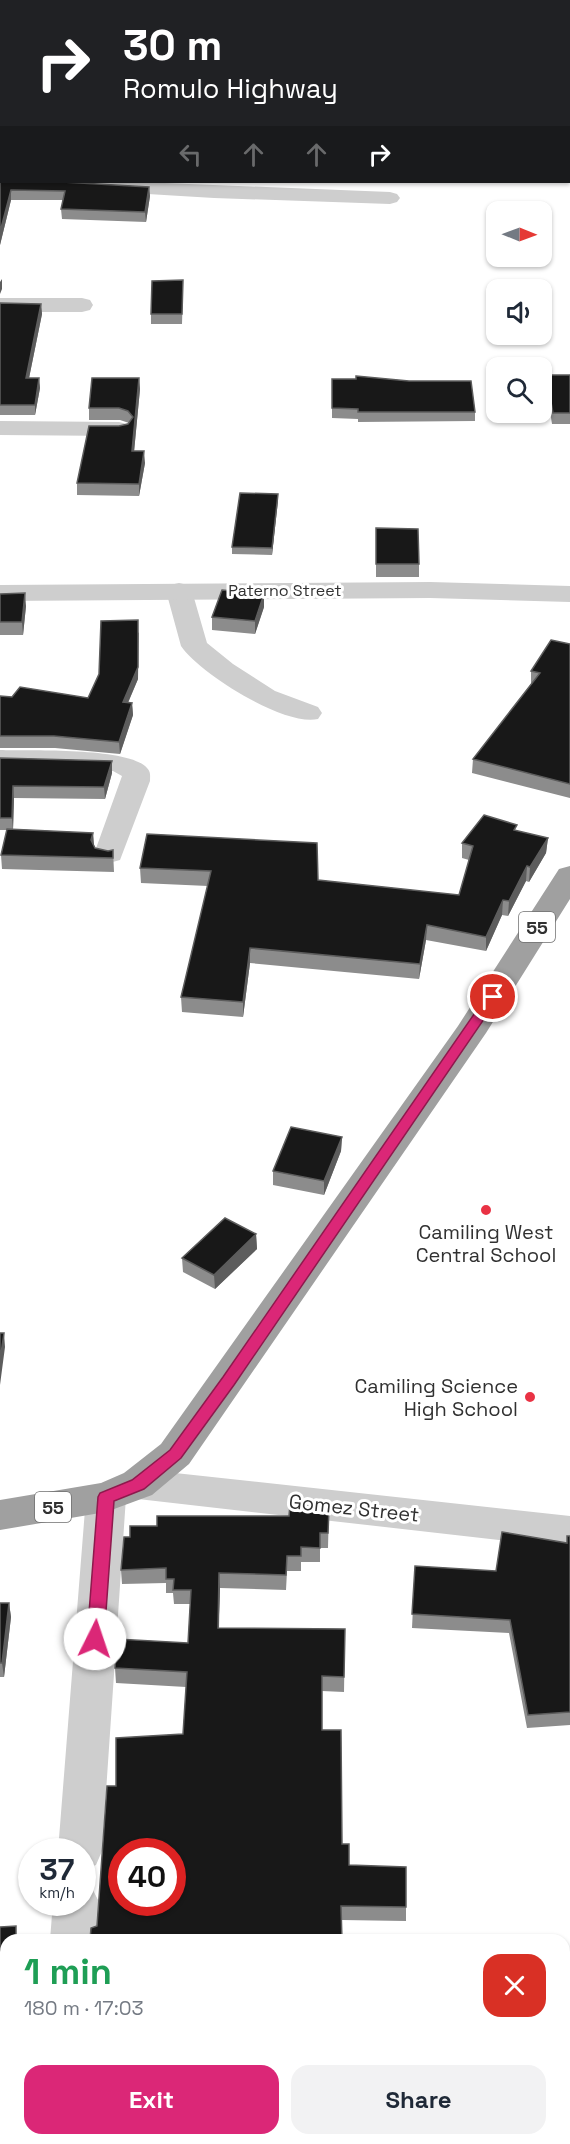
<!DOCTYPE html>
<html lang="en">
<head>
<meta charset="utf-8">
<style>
  :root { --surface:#fff; --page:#f2f2f3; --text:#1f2937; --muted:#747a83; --accent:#db2777 }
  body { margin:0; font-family:"Space Grotesk",sans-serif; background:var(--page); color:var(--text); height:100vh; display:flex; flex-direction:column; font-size:22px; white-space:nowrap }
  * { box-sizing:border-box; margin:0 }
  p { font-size:20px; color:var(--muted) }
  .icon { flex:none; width:33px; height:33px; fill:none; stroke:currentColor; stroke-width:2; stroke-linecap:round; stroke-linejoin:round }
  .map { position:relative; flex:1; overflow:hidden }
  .details { position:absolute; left:0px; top:1934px; width:570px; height:212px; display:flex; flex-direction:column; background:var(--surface); border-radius:18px 18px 0 0; box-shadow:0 2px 4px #0004 }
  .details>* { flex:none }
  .hud { position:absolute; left:0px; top:0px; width:570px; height:183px; box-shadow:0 2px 4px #0004; background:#202124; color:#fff; overflow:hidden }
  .needle { width:39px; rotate:91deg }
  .controls { position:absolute; left:486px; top:201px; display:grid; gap:12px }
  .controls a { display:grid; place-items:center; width:66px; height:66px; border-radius:12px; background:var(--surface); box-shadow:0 2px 4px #0004; font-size:30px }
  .speed { position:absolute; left:18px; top:1838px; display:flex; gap:12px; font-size:30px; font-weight:700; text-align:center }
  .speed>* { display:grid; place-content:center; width:78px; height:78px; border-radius:50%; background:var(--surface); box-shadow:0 2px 4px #0004; line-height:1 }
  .speed small { font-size:15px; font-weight:400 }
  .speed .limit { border:9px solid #d22; background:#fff; color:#111 }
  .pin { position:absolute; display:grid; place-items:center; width:51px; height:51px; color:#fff; margin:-26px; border:3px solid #fff; border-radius:50%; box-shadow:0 2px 6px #0007 }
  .me { position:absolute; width:66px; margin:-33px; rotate:4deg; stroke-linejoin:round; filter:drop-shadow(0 0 4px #0008) }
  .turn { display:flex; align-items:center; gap:21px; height:126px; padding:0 24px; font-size:27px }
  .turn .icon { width:78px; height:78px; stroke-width:2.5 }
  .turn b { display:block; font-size:42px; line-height:51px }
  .lanes { display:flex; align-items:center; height:57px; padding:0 24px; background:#0003; justify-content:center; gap:30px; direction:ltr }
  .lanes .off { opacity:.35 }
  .round { display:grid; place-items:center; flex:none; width:63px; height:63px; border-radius:18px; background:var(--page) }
  .overview { display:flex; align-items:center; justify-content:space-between; height:102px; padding:0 24px }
  h1 { font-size:36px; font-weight:800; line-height:45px; color:#1e9e55 }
  .button { display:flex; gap:12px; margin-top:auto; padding:12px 24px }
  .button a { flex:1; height:69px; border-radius:18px; background:var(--accent); color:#fff; font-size:24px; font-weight:800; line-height:69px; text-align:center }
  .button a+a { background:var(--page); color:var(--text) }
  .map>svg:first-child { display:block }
  .green { fill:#e7eedf }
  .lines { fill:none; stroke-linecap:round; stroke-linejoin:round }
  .minor { fill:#cecece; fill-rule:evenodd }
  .tertiary { fill:#cecece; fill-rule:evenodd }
  .trunk { fill:#a0a0a0; fill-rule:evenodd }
  .wall { fill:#8c8c8c }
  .shaded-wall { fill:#5d5d5d }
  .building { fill:#181818; stroke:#5d5d5d; stroke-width:1.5; fill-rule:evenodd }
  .route { fill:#db2777; stroke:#8e194d; stroke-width:1.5 }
  .poi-dot { fill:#e93244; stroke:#fff; stroke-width:2 }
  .labels { text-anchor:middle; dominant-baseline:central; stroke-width:6; stroke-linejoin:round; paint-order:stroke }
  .far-street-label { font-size:16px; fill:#313131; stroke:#fff }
  .shield { fill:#fff; stroke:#6f6f6f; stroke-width:1.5 }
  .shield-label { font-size:18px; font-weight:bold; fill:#313131 }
  .poi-label { font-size:20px; fill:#313131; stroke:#fff }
  .street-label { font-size:20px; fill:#313131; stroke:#fff }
</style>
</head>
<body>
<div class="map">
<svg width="570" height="2144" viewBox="0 0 570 2144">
  <rect width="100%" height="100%" fill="#fff"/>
  <!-- green -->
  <path class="green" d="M0,0H236L2,2L1,72Z"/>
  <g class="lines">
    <!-- minor -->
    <path class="minor" d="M38,182H140L390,192L397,194L400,198L397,202L390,204L214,198L48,188L41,186Z
      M0,298H82L90,300L93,305L90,310L82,312H0Z
      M0,421L119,422L127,424L131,429L127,434L119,436L0,435Z
      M179,583L188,585L192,591L207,643L233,664L275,691L318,707L322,713L318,719C285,727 199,673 181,646L166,591L170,585Z
      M0,750C30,751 129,747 147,768C151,772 150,776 150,781L120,860L109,863L98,860L94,854L122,776L113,771L0,768Z
      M138,1469L570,1516V1548L138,1499L124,1495L119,1484L124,1473Z"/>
    <!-- tertiary -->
    <path class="tertiary" d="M430,582L570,586V602L430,598L0,601V585Z
      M106,1482L120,1486L126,1497L102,1851L96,1865L82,1870V1851H58L86,1497L92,1486Z
      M82,1884L92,1888L99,1902L96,1940H50L53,1902H82Z
      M34,2139H82V2144H34Z"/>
    <!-- trunk -->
    <path class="trunk" d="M570,866V899L486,1033L189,1464L152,1495L106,1512L0,1530V1500L101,1483L124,1473L161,1444L458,1026L559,869Z"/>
  </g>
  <!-- wall -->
  <path class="wall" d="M0,178L149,187L150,196L146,222L62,219L61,209L63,200H11L0,245Z
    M183,290L182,324H151V314Z
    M0,303L41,304L42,314L29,378H39L40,388L35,415H0Z
    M546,375H570V424H552L546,386Z
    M139,378L140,389L134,451L145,463L139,496L77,495V483L119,426L129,423L120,420H89V408Z
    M332,379L475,412V421L358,422V419L332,418Z
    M278,494L272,555L232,554V547Z
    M376,528L419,564V577H376Z
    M0,594L26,606L23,635H0Z
    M264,607L255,634L212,630V617Z
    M139,632L138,679L128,703H132L133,715L120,754L55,748H0V696L12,697L88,698Z
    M570,644V798L472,773L473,759L531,684V671Z
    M0,758L112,761V773L105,799L14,798L13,829L93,833L94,845L95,848L108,851L113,850L114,872L2,869L1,855L7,830H0Z
    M517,831L548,838L546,853L529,882L526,881L508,916L502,915L486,951L426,940L419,979L250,963L243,1017L182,1012L181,997L208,886L141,883L140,868L147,834L318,880L459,895L469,860L462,858V843Z
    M342,1137L341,1151L324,1195L273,1185V1171Z
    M256,1234L257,1249L215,1289L183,1272L182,1258Z
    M329,1508L328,1548H320V1562H301V1571H287L286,1590L220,1588L219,1628L345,1629L344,1692L322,1691V1730L342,1844L349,1865L406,1907V1921L342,1920L97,1926L116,1786L183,1734L186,1687L116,1683L115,1668L188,1643L190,1604H174L173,1593H166V1583L122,1584L121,1570L130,1537L157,1526L289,1516Z
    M567,1536H570V1725L527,1728L509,1633L412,1628L415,1566L496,1571L567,1542Z
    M0,1603H9L11,1617L4,1677H0Z
    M0,1927L6,1940V1976L0,1977Z"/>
  <!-- shaded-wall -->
  <path class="shaded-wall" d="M1,108L2,118L0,119V109Z
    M149,187L150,196L146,222L145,212Z
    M11,190V200L0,245V232Z
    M2,279V289L0,294V282Z
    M41,304L42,314L27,388L26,378Z
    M39,378L40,388L35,415V405Z
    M139,378L140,389L133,463L132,451Z
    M144,451L145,463L139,496V484Z
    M278,494V501L272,555V548Z
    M25,593L26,606L23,635L22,622Z
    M264,594V607L255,634V621Z
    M138,620V679L123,714V702Z
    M132,703L133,715L120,754L119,742Z
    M112,761V773L105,799L104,787Z
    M13,786L14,798L13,830L12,818Z
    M93,833L94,847L91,840Z
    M548,838L546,853L529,882L530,867Z
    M527,866L526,881L508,916L509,901Z
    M503,900L502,915L486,951V937Z
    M427,925L426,940L419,979L420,964Z
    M250,948V963L243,1017V1002Z
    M342,1137L341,1151L324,1195V1181Z
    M256,1234L257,1249L215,1289L214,1275Z
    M4,1333L5,1347L0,1385V1361Z
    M219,1573L220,1588L218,1642V1628Z
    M9,1603L11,1617L4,1677L2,1663Z"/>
  <!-- building -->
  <path class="building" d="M2,123V167L0,164V124Z
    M0,178H2V182H62L149,187L145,212L61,209L65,191L11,190L0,232Z
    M183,280L182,314H151L152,281Z
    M0,303L41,304L26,378H39L35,405H0Z
    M546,375H570V413H553Z
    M356,376L409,381H471L475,412H358V409L332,408V379H356Z
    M92,378H139L132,451H144L139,484L77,483L89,426H119L128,424L133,417L128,411L119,408H89Z
    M240,493L278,494L272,548L232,547Z
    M376,528L418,529L419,564H376Z
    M222,590L264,594L255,621L212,617Z
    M25,593L22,622H0V594Z
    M138,620V667L123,702L132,703L119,742L54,736H0V696L12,697L20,687L88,698L99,674L101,621Z
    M551,640L570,644V784L473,759L540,673L531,671Z
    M0,758L112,761L104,787L13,786L12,818H0Z
    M484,815L517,825L514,830L548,838L530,867L527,866L509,901L503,900L486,937L427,925L420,964L250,948L243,1002L181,997L211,871L140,868L147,834L317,843L318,880L459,895L473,846L462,843Z
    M7,829L93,833L91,840L95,848L108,851L113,850V858L1,855Z
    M291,1127L342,1137L324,1181L273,1171Z
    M225,1218L256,1234L214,1275L182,1258Z
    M0,1333H4L0,1361Z
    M290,1504L329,1508L328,1533H320V1548L301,1547V1556H287L286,1575L219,1573L218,1628L345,1629L344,1677L322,1676V1730H341L342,1844H349V1865L406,1867V1907L341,1906L342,1940H90L91,1928L97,1926L107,1786H116V1738L183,1734L187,1672L115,1668L117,1639L188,1643L191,1590H173L174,1579H166V1568L121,1570L124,1537H130V1526H157V1516H289ZM122,1851H172V1902H122Z
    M502,1532L567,1543V1536H570V1712L528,1715L510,1620L412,1614L415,1566L496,1571Z
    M0,1603H9L2,1663H0Z
    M16,1926V1940H6V1964H0V1927Z
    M104,2139H251V2144H104Z
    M387,2139H500V2144H387Z"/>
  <!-- route -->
  <path class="route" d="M493,993L497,994L499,997L497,1000L234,1385L181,1458L144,1489L114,1501L104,1639L101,1644L95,1646L89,1644L87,1639L98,1497L100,1493L132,1480L170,1450L223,1377L488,994Z"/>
  <!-- markers -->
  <g class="poi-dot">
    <circle cx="486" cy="1210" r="6"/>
    <circle cx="530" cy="1397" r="6"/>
  </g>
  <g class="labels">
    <!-- far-street labels -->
    <g class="far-street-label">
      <text x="285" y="590">Paterno Street</text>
    </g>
    <!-- shield labels -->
    <g class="shield">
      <rect x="519" y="912" width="36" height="30" rx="4.5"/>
      <rect x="35" y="1492" width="36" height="30" rx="4.5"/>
    </g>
    <g class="shield-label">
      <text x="537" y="927">55</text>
      <text x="53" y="1507">55</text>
    </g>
    <!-- poi labels -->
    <g class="poi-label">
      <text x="486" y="1232">Camiling West<tspan x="486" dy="23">Central School</tspan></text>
      <text x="518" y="1386" text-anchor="end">Camiling Science<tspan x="518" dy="23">High School</tspan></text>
    </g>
    <!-- street labels -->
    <g class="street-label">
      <text transform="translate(354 1508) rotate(6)">Gomez Street</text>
    </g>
  </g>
</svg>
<div class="controls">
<a><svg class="needle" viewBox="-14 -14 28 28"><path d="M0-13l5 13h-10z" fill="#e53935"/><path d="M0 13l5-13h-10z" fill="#747a83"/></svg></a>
<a><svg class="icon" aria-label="sound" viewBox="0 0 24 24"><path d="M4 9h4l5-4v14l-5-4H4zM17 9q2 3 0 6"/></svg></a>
<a><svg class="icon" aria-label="search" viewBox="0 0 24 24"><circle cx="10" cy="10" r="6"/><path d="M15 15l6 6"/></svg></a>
</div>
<div class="speed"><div>37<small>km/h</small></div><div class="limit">40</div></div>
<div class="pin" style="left:493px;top:997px;background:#d93025"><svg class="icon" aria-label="arrive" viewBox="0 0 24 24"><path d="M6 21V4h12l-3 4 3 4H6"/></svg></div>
<svg class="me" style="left:95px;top:1639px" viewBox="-20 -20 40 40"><circle r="19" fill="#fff"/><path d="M0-13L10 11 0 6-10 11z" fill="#db2777"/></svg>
<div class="hud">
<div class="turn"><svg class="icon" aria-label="right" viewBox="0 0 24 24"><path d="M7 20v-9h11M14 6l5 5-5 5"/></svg><div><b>30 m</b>Romulo Highway</div></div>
<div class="lanes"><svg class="icon off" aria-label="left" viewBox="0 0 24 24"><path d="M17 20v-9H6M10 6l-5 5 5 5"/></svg><svg class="icon off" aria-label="ahead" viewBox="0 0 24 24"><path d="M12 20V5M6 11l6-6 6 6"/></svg><svg class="icon off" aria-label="ahead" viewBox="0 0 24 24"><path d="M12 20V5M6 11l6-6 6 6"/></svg><svg class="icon" aria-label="right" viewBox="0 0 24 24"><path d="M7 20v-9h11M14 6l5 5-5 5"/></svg></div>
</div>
<section class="details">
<div class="overview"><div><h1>1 min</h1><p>180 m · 17:03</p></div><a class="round" style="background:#d93025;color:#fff"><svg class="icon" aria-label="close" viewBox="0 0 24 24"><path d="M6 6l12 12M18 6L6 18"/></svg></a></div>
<div class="button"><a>Exit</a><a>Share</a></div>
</section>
</div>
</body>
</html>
